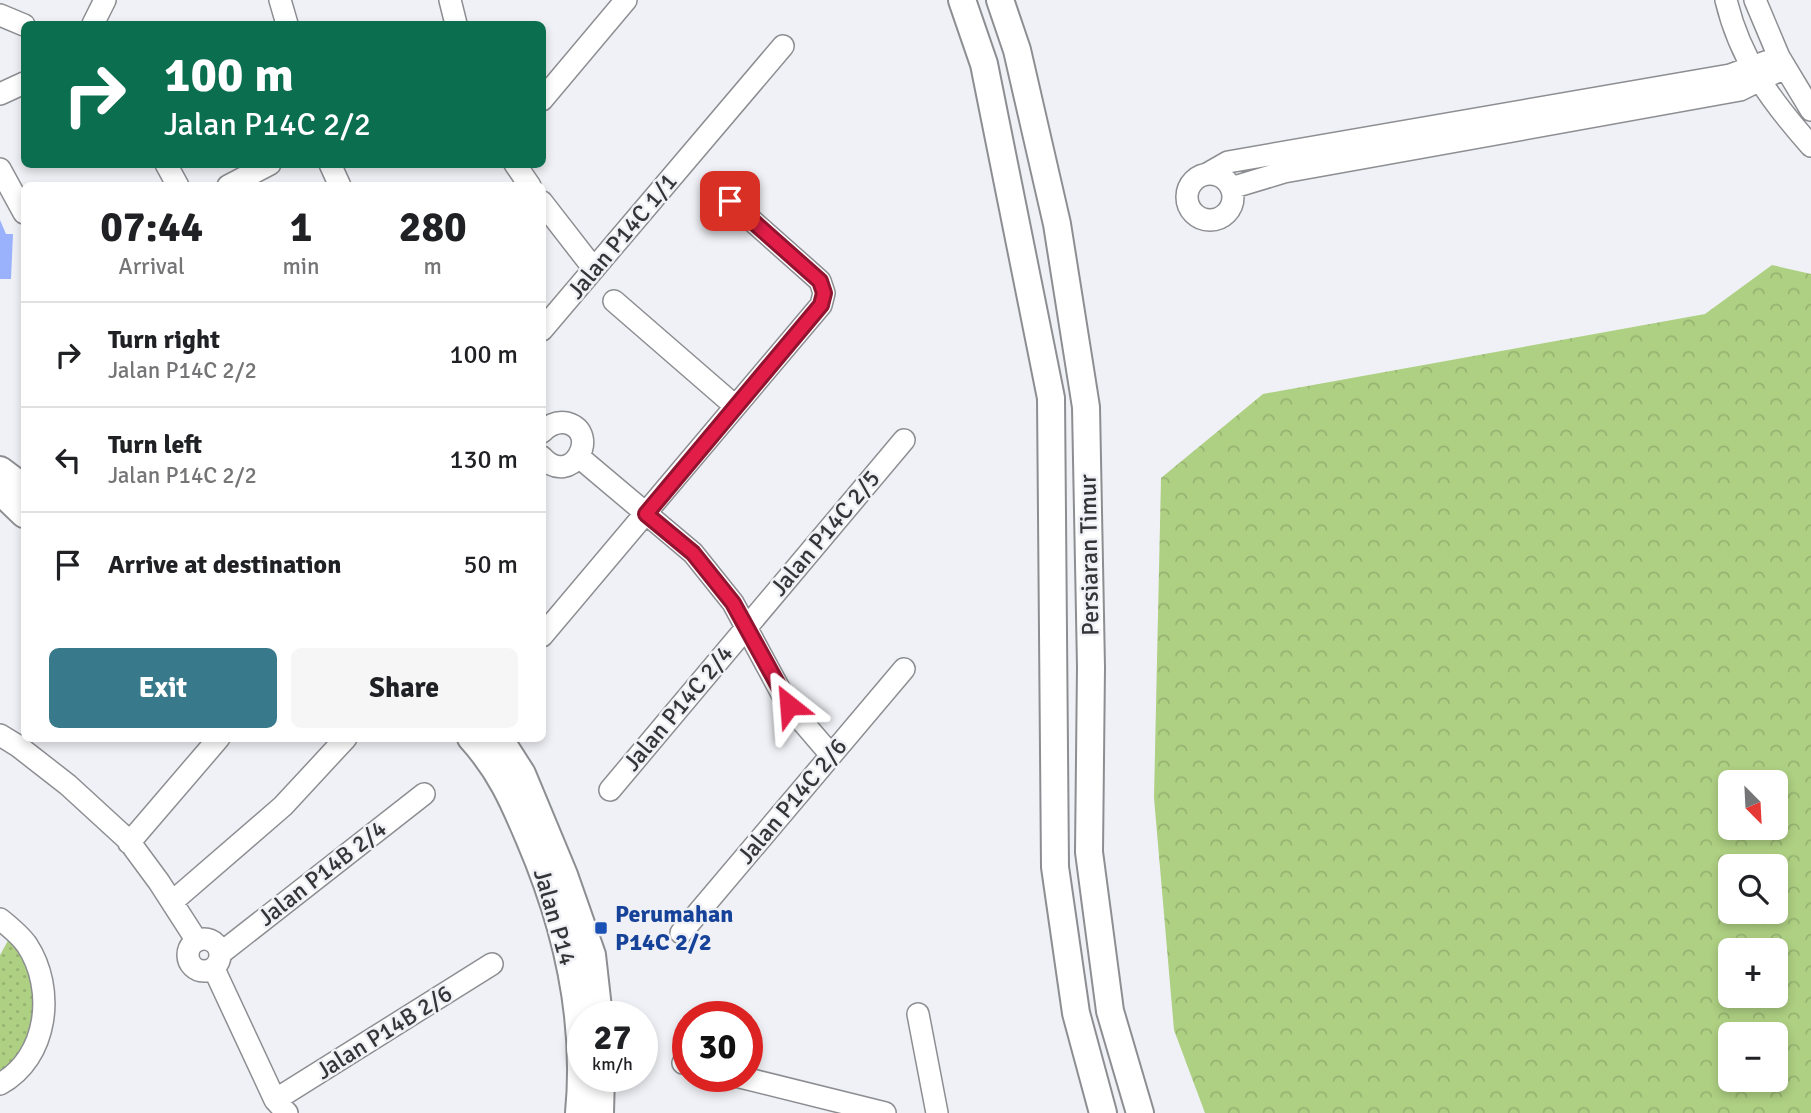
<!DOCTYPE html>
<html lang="en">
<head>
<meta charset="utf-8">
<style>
  :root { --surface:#fff; --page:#f6f6f6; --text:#202124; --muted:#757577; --line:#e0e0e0; --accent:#387a8c }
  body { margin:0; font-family:Signika,sans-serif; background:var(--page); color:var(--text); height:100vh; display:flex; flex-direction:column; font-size:26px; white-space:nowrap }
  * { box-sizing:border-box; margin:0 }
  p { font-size:23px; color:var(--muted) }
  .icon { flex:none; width:38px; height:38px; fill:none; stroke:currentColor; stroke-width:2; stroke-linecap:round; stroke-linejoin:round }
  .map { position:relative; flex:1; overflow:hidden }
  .panel { position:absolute; left:21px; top:182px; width:525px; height:560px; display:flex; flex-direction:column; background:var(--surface); border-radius:10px; box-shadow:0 4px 10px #0003 }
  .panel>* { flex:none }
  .banner { position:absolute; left:21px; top:21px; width:525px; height:147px; border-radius:10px; box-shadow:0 4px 10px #0003; background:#0b6e4f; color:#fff; overflow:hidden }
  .needle { width:46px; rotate:156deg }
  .fabs { position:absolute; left:1718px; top:770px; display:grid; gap:14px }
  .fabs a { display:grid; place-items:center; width:70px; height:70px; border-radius:10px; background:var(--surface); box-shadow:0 4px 10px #0003; font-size:35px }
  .speed { position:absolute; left:567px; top:1001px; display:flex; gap:14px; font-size:35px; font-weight:700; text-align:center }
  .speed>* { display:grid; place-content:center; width:91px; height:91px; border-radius:50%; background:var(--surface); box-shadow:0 4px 10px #0003; line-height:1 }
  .speed small { font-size:18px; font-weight:400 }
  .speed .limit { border:10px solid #d22; background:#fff; color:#111 }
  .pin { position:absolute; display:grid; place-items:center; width:60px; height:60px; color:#fff; margin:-30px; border-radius:14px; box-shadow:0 4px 10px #0006 }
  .me { position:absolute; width:77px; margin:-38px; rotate:332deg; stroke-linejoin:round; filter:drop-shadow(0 0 5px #0008) }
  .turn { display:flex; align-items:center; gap:24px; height:147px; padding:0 28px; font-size:32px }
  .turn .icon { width:91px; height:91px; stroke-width:2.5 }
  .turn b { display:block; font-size:49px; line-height:60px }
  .eta { display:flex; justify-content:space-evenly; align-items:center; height:119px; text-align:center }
  .eta b { font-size:42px; font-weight:700; line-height:49px }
  .button { display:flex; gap:14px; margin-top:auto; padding:14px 28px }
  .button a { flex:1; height:80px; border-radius:10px; background:var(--accent); color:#fff; font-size:28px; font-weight:700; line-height:80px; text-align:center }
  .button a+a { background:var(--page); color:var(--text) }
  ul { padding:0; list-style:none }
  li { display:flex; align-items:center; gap:21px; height:105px; padding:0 28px; border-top:2px solid var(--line) }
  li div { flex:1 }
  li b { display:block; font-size:26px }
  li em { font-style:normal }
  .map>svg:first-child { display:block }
  .forest { fill:url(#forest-crowns); fill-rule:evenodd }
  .park { fill:url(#park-dots) }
  .building { fill:#9ab1fc }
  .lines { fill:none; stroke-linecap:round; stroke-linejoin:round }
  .minor-casing { stroke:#8d8e92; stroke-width:24 }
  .major-casing { stroke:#8d8e92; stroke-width:30 }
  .minor { stroke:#fff; stroke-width:21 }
  .major { stroke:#fff; stroke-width:26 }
  .route-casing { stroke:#92132f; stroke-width:18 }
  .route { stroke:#e11d48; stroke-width:12 }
  .transit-dot { fill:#1a4fb4; stroke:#f0f1f6; stroke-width:2.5 }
  .labels { text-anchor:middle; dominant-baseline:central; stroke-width:5; stroke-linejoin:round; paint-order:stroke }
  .street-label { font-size:24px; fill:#353537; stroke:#f0f1f6 }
  .transit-label { font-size:24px; font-weight:bold; fill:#164399; stroke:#f0f1f6; text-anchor:start }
</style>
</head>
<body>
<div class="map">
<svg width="1811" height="1113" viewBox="0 0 1811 1113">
  <defs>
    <pattern id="forest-crowns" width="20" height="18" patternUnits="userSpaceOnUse" patternTransform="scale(1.75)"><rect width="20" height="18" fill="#aed082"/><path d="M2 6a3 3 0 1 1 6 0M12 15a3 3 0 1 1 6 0" fill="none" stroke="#96b371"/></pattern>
    <pattern id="park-dots" width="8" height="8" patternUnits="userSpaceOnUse" patternTransform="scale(1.75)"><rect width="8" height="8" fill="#aed082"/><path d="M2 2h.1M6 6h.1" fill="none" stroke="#96b371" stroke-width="1.8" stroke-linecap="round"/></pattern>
  </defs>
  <rect width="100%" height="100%" fill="#f0f1f6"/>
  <!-- forest -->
  <path class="forest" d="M1772,265L1811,274V1113H1205L1174,1030L1154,798L1161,478L1263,394L1705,314ZM1731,782H1776V828H1731ZM1731,866H1776V912H1731ZM1731,950H1776V996H1731ZM1776,1034V1080H1731V1034Z"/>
  <!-- park -->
  <path class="park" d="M10,937C28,961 34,984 33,1013C33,1019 34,1025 32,1030C26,1047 13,1061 0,1073V955Z"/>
  <!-- building -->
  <path class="building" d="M0,220L6,234H13L11,279H0Z"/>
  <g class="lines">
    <!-- minor casing -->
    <g class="minor-casing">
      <path id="minor" d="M280,0L287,24
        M450,0L456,24
        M1726,0C1740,59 1771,101 1811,146
        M1755,0L1779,57L1811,110
        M0,15L24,25
        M93,24L105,0
        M0,94L24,83
        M542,100L626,0
        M166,164L178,186
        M330,164L340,186
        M515,164L530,186
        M0,169L24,213
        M1207,174L1228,162L1730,75L1779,57
        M1187 197a23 23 0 1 1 46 0a23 23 0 1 1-46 0Z
        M228,186L270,164
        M1231,188L1284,172L1740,90L1784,68
        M542,202L594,269
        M614,301L735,406
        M542,330L783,46
        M542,432C549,425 557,421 567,423C602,433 571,489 542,457
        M579,457L693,553L733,603L788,705L831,755
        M542,636L821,305L824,293L820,281L730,201
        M0,735L18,746L68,785L128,840L159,882L197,941
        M610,790L904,440
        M129,843L219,738
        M172,902L283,806L346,738
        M0,919C10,927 20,935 27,945C56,989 48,1058 0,1084
        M681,933L904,669
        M188 955a16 16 0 1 1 32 0a16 16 0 1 1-32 0Z
        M221,953L424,794
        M214,969L275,1100L287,1113
        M918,1014L937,1113
        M683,1063L688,1064
        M736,1076L885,1113
        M275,1100L492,964"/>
    </g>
    <!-- major casing -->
    <g class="major-casing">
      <path id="major" d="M962,0L984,64L1051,398L1055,867L1076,1013L1103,1113
        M1000,0L1017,50L1057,224L1086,407L1091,667L1089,852L1110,1011L1140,1113
        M0,470L24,488
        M0,491L24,514
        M471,738C500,770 513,800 529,838C566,924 588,1019 579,1113
        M499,738L522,774L564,875L592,955L599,1017
        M600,1113L601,1076"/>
    </g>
    <!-- minor -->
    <use href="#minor" class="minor"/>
    <!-- major -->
    <use href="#major" class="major"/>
  </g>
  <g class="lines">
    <!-- route casing -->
    <g class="route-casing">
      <path id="route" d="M730,201L820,281L824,293L821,305L646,514L693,553L733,603L789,705"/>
    </g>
    <!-- route -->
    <use href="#route" class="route"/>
  </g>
  <!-- markers -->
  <rect class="transit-dot" x="594" y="921" width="14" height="14" rx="3.5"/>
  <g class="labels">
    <!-- street labels -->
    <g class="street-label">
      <text transform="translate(622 236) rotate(-50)">Jalan P14C 1/1</text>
      <text transform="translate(825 533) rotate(-50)">Jalan P14C 2/5</text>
      <text transform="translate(1089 555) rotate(-91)">Persiaran Timur</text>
      <text transform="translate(678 708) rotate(-50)">Jalan P14C 2/4</text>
      <text transform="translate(792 801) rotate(-50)">Jalan P14C 2/6</text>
      <text transform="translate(322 873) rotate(-38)">Jalan P14B 2/4</text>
      <text transform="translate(555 917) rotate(74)">Jalan P14</text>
      <text transform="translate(384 1032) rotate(-32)">Jalan P14B 2/6</text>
    </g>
    <!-- transit labels -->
    <g class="transit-label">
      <text x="615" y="914">Perumahan<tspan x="615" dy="28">P14C 2/2</tspan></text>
    </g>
  </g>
</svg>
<div class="fabs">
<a><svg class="needle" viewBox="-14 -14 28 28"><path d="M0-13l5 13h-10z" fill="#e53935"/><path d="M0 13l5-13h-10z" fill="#757577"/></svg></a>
<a><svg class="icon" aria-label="search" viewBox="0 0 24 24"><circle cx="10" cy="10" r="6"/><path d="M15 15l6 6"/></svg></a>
<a>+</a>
<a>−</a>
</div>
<div class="speed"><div>27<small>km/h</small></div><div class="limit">30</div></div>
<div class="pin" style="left:730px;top:201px;background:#d93025"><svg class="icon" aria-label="arrive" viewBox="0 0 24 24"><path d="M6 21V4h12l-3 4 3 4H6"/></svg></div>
<svg class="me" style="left:789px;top:705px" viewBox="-20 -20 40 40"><path d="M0-17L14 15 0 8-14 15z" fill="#e11d48" stroke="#fff" stroke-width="4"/></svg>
<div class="banner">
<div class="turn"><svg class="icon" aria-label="right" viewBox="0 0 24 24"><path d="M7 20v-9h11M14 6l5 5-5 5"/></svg><div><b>100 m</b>Jalan P14C 2/2</div></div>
</div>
<section class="panel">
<div class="eta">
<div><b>07:44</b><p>Arrival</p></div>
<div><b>1</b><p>min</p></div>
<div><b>280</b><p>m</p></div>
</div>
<ul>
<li><svg class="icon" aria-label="right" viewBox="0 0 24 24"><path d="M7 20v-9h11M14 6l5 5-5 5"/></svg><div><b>Turn right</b><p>Jalan P14C 2/2</p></div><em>100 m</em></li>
<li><svg class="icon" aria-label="left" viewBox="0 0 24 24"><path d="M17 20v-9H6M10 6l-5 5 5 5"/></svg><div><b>Turn left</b><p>Jalan P14C 2/2</p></div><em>130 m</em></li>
<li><svg class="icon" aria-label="arrive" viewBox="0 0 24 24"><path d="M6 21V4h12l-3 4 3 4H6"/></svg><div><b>Arrive at destination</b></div><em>50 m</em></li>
</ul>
<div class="button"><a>Exit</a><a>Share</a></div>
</section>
</div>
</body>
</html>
